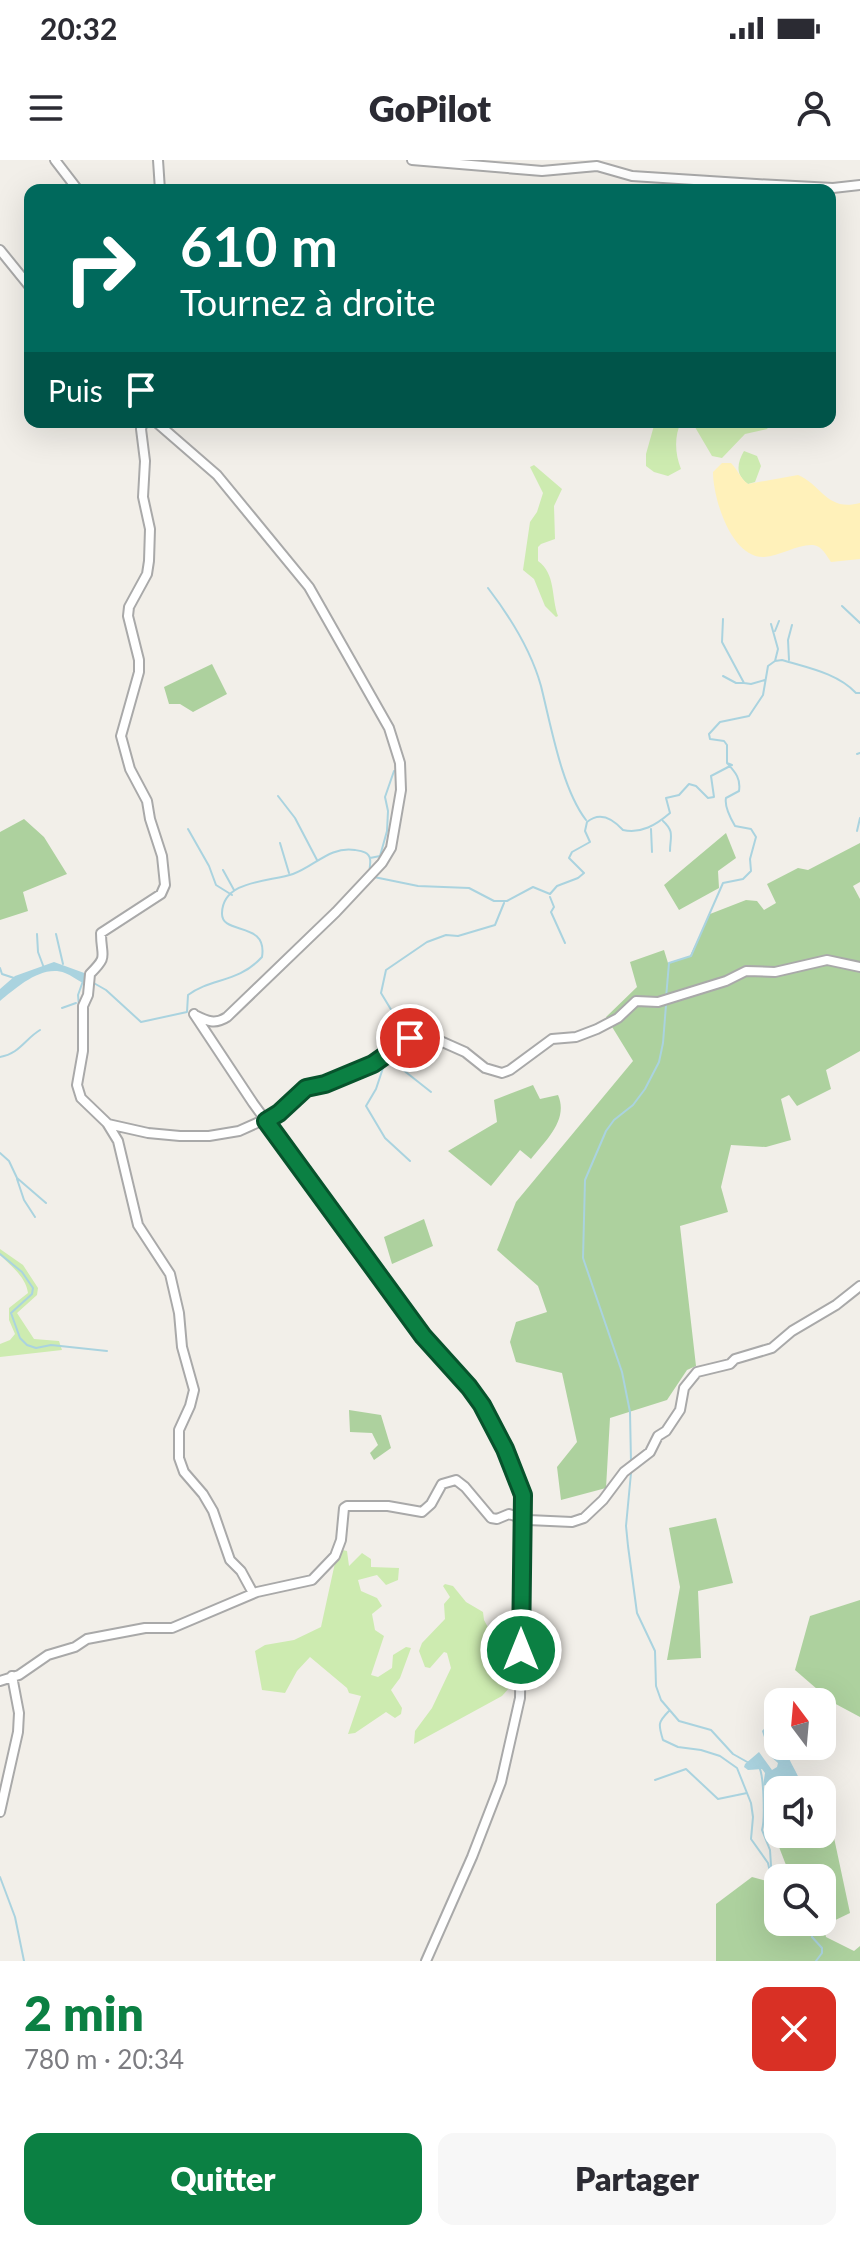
<!DOCTYPE html>
<html lang="fr">
<head>
<meta charset="utf-8">
<style>
  :root { --surface:#fff; --page:#f7f7f7; --text:#2b2b33; --muted:#7c7c81; --accent:#0b8043 }
  body { margin:0; font-family:Lato,sans-serif; background:var(--page); color:var(--text); height:100vh; display:flex; flex-direction:column; font-size:30px; white-space:nowrap }
  * { box-sizing:border-box; margin:0 }
  p { font-size:26px; color:var(--muted) }
  .icon { flex:none; width:44px; height:44px; fill:none; stroke:currentColor; stroke-width:2; stroke-linecap:round; stroke-linejoin:round }
  .map { position:relative; height:1801px; overflow:hidden }
  .details { display:flex; flex-direction:column; background:var(--surface); flex:1 }
  .details>* { flex:none }
  .top-card { position:absolute; left:24px; top:24px; width:812px; height:244px; border-radius:16px; box-shadow:0 8px 32px #0002; background:#00695c; color:#fff; overflow:hidden }
  .needle { width:52px; rotate:344deg }
  .buttons { position:absolute; left:764px; top:1528px; display:grid; gap:16px }
  .buttons a { display:grid; place-items:center; width:72px; height:72px; border-radius:16px; background:var(--surface); box-shadow:0 8px 32px #0002; font-size:40px }
  .pin { position:absolute; display:grid; place-items:center; width:68px; height:68px; color:#fff; margin:-34px; border:4px solid #fff; border-radius:50%; box-shadow:0 2px 8px #0007 }
  .me { position:absolute; width:88px; margin:-44px; rotate:0deg; stroke-linejoin:round; filter:drop-shadow(0 0 6px #0008) }
  .turn { display:flex; align-items:center; gap:28px; height:168px; padding:0 24px; font-size:36px }
  .turn .icon { width:104px; height:104px; stroke-width:2.5 }
  .turn b { display:block; font-size:56px; line-height:68px }
  .then { display:flex; align-items:center; height:76px; padding:0 24px; background:#0003; gap:16px; font-size:30px }
  .round { display:grid; place-items:center; flex:none; width:84px; height:84px; border-radius:16px; background:var(--page) }
  .overview { display:flex; align-items:center; justify-content:space-between; height:136px; padding:0 24px }
  h1 { font-size:48px; font-weight:800; line-height:60px; color:var(--accent) }
  .primary-button { display:flex; gap:16px; margin-top:auto; padding:16px 24px }
  .primary-button a { flex:1; height:92px; border-radius:16px; background:var(--accent); color:#fff; font-size:32px; font-weight:800; line-height:92px; text-align:center }
  .primary-button a+a { background:var(--page); color:var(--text) }
  .status { display:flex; justify-content:space-between; align-items:center; height:56px; padding:0 40px; background:var(--surface); direction:ltr }
  .status svg { height:22px; fill:currentColor }
  header { display:flex; justify-content:space-between; align-items:center; height:104px; padding:0 24px; background:var(--surface); font-size:36px; font-weight:800 }
  .map>svg:first-child { display:block }
  .grass { fill:#cdebb0 }
  .forest { fill:#add19e }
  .sand { fill:#fff1ba }
  .water { fill:#aad3df }
  .lines { fill:none; stroke-linecap:round; stroke-linejoin:round }
  .stream { stroke:#aad3df; stroke-width:2 }
  .street-casing { stroke:#a9a9a9; stroke-width:12 }
  .street { stroke:#fff; stroke-width:8 }
  .route-casing { stroke:#07532c; stroke-width:20 }
  .route { stroke:#0b8043; stroke-width:14 }
</style>
</head>
<body>
<div class="status"><b>20:32</b><svg viewBox="0 0 49 12"><path d="M0 12V9h3v3zM5 12V6h3v6zM10 12V3h3v9zM15 12V0h3v12zM26 1h20v11H26zM47 4h2v5h-2z"/></svg></div>
<header><svg class="icon" aria-label="menu" viewBox="0 0 24 24"><path d="M4 6h16M4 12h16M4 18h16"/></svg>GoPilot<svg class="icon" aria-label="person" viewBox="0 0 24 24"><circle cx="12" cy="8" r="4"/><path d="M4 21q1-7 8-7t8 7"/></svg></header>
<div class="map">
<svg width="860" height="1801" viewBox="0 0 860 1801">
  <rect width="100%" height="100%" fill="#f2efe9"/>
  <!-- grass -->
  <path class="grass" d="M655,262H681C674,277 675,294 681,309L668,316L654,312L646,306V294Z
    M692,262H771V263L767,269L745,274L722,298L712,296Z
    M744,291L757,296L761,306L755,322L748,324C735,315 737,303 744,291Z
    M534,305L562,329L554,346L555,379L541,384L538,387V401C556,414 551,437 558,456L556,457L545,446L534,419L523,410L530,362L537,352L543,333L530,307Z
    M0,1089L23,1105L38,1128L37,1135L17,1153L34,1179L59,1181L62,1190L0,1197V1184L10,1180L15,1174L9,1160V1148L28,1133C26,1117 11,1106 0,1095Z
    M338,1389L347,1391L349,1406L362,1393L371,1399V1407L399,1408L398,1420L386,1425L377,1415L358,1420L361,1431L377,1438L382,1446L372,1454L375,1470L384,1476L371,1515L378,1517L392,1508L393,1495L406,1487L411,1488L400,1518L391,1530L402,1548L401,1554L395,1558L386,1552L355,1573L348,1574L361,1536L349,1533L347,1528L310,1497L297,1511L285,1533L262,1530L255,1491L265,1485L294,1480L321,1467Z
    M445,1424L453,1426L466,1442L483,1452L484,1460L509,1507L510,1527L502,1536L414,1584L415,1571L432,1548L451,1508L447,1493L444,1492L430,1508L425,1507L419,1491L422,1483L445,1459L444,1444L450,1437L443,1426Z"/>
  <!-- forest -->
  <path class="forest" d="M212,504L227,534L193,552L180,544H169L164,527Z
    M24,659L44,677L67,714L23,732L28,751L0,760V672Z
    M726,673L736,698L718,711L719,728L679,750L664,725Z
    M860,683V722L853,726L860,739V891L826,910L831,929L797,946L789,935L781,939L791,980L766,987L731,985L721,1027L728,1052L680,1066L696,1206L687,1210L667,1240L610,1258L606,1328L561,1340L557,1307L577,1282L562,1213L516,1202L510,1182L516,1162L547,1152L538,1126L497,1090L516,1042L633,901L606,857L637,827L630,802L664,790L668,803L690,796L710,754L746,740L757,741L764,750L776,743L767,724L798,708L808,710Z
    M533,925L540,939L558,935C569,960 545,981 531,999L520,990L491,1026L448,991L497,962L494,940Z
    M424,1059L433,1086L392,1104L384,1077Z
    M349,1250L381,1255L391,1288L374,1300L370,1293L378,1285L372,1273L350,1272Z
    M716,1358L733,1423L698,1431L701,1498L667,1500L680,1427L669,1368Z
    M860,1440V1557L832,1542L795,1510L810,1456Z
    M833,1673L850,1753L823,1766L826,1777L854,1791L860,1786V1801H716V1744L752,1717L778,1724V1762H822V1718H791L779,1687Z"/>
  <!-- sand -->
  <path class="sand" d="M722,303H731C738,310 740,318 748,324L798,315C822,325 827,352 860,343V399L831,402C826,395 822,386 813,385C798,384 780,396 764,397C731,398 713,338 713,312Z"/>
  <!-- water -->
  <path class="water" d="M54,802L87,814V819L83,823C77,820 71,815 65,813C42,804 16,828 0,841V829L15,816Z
    M778,1549V1586H785C788,1603 800,1613 802,1630H795L782,1619L763,1626L765,1613L762,1609L748,1610L744,1607L745,1604L759,1592L772,1610L777,1607L778,1603L770,1596L762,1571L777,1555Z"/>
  <g class="lines">
    <!-- stream -->
    <path class="stream" d="M488,428C511,458 531,490 541,526C551,566 562,629 586,660
      M842,446L860,463
      M723,459L722,482L744,523L751,524L765,520
      M771,464L778,489L775,501
      M775,471L779,461
      M789,500L788,480L792,465
      M723,516L736,523H744
      M857,594L860,593
      M278,636L295,658L317,700
      M663,661C675,672 670,677 670,691
      M188,669L209,706L216,725L232,735
      M651,669L652,692
      M857,671L860,658
      M280,683L289,713
      M370,698L380,696L387,671L388,651L385,637L394,611
      M223,710L234,730
      M374,717L418,726L469,728L494,741H507L533,727L550,734L557,726L578,718L584,713L569,698L572,692L590,682L585,671L587,662C600,651 613,659 623,670C641,674 656,665 670,653L666,638L679,635L689,624L696,626L708,638L714,637L711,616L732,605L727,603V585L724,581L710,579L709,574L720,562L749,556L763,535L768,506L775,501L782,500C808,508 837,513 856,533H860
      M550,737L554,747L551,752L565,783
      M37,774L38,792L44,808
      M56,774L63,804
      M0,808L2,814L14,818
      M92,822L106,830L141,862L187,852L188,835C212,817 237,824 262,797C268,760 221,776 222,753C223,719 271,722 293,714C315,706 330,686 355,690C361,691 369,692 370,699C371,703 369,707 370,712
      M666,838L669,803L691,796L723,723L743,719L751,711L750,699L756,677L751,669L735,666C731,659 724,647 726,638L739,631C741,618 735,612 727,603
      M79,846L78,835L83,821
      M62,848L76,843
      M407,876L381,833L386,810L427,782L446,775L458,776L495,765L504,743
      M410,882L421,897
      M0,897C19,894 25,879 40,870
      M388,898L431,932
      M386,899L376,929L366,946L385,978L410,1001
      M0,993L9,1001L17,1018L46,1043
      M17,1019L24,1040L35,1057
      M0,1094L22,1112L33,1128L32,1134L11,1153L20,1178L27,1185L36,1188L51,1185L107,1191
      M631,1302L630,1252L622,1212L583,1098L585,1020L606,971L614,960L633,945L645,929L659,902L663,883L666,845
      M631,1313L626,1366L628,1386L637,1453L655,1491L656,1526L661,1540L679,1561L711,1570L733,1594L749,1603
      M669,1551C658,1562 658,1564 663,1580L678,1587L701,1590L720,1596L737,1608L751,1643L753,1657L751,1679L768,1703L770,1712
      M759,1607C764,1615 765,1660 762,1670L770,1690L772,1721L778,1745
      M655,1620L686,1609L718,1639L747,1633
      M0,1717L15,1757L24,1801
      M786,1762L791,1765L809,1763L813,1766L812,1777L822,1788V1793L816,1801"/>
    <!-- street casing -->
    <g class="street-casing">
      <path id="street" d="M55,0L78,30
        M158,0L160,30
        M412,0L542,11L597,6L632,16L756,24L833,28L860,25
        M0,90L30,127
        M143,262L141,269L145,301L143,337L150,369L149,401L147,414L129,447L128,456L139,500V512L121,576L130,609L147,641L150,659L162,696L165,725L161,734L101,773C101,798 109,795 90,814L88,835L83,846V891L77,925L81,938L107,963L118,981L138,1065L170,1114L179,1153L182,1187L194,1230L190,1246L179,1270V1298L184,1312L203,1334L213,1351L230,1400L241,1411L253,1433
        M156,262L217,315L309,427L389,568L400,603L401,630L391,688L382,703L336,752L227,857C215,865 207,861 195,855
        M194,854L253,943L423,1176L469,1227L482,1245L505,1289L523,1335L520,1538L501,1622L472,1697L426,1801
        M108,964L148,973L180,976H209L239,971L279,953L306,928L325,924L373,904L410,878L438,880L465,892L485,908L502,913L510,910L552,879L576,877L597,869L618,858L636,841L658,842L726,821L746,811L775,812L827,800L860,807
        M0,1521L19,1515L48,1495L75,1487L87,1479L145,1468H172L257,1432L312,1420L335,1396L341,1380L344,1348L347,1346H388L422,1352L431,1344L442,1324L456,1320L465,1327L491,1358L497,1359L509,1354L528,1360L572,1362L584,1358L603,1340L624,1312L650,1292L658,1276L666,1271L680,1250L684,1228L697,1212L730,1204L735,1199L772,1188L792,1171L836,1145L860,1126
        M0,1652L18,1572L19,1553L12,1516"/>
    </g>
    <!-- street -->
    <use href="#street" class="street"/>
  </g>
  <g class="lines">
    <!-- route casing -->
    <g class="route-casing">
      <path id="route" d="M410,878L373,904L325,924L306,928L279,953L266,961L423,1176L469,1227L482,1245L505,1289L523,1335L521,1490"/>
    </g>
    <!-- route -->
    <use href="#route" class="route"/>
  </g>
</svg>
<div class="buttons">
<a><svg class="needle" viewBox="-14 -14 28 28"><path d="M0-13l5 13h-10z" fill="#e53935"/><path d="M0 13l5-13h-10z" fill="#7c7c81"/></svg></a>
<a><svg class="icon" aria-label="sound" viewBox="0 0 24 24"><path d="M4 9h4l5-4v14l-5-4H4zM17 9q2 3 0 6"/></svg></a>
<a><svg class="icon" aria-label="search" viewBox="0 0 24 24"><circle cx="10" cy="10" r="6"/><path d="M15 15l6 6"/></svg></a>
</div>
<div class="pin" style="left:410px;top:878px;background:#d93025"><svg class="icon" aria-label="arrive" viewBox="0 0 24 24"><path d="M6 21V4h12l-3 4 3 4H6"/></svg></div>
<svg class="me" style="left:521px;top:1490px" viewBox="-20 -20 40 40"><circle r="17" fill="#0b8043" stroke="#fff" stroke-width="3"/><path d="M0-11L8 9 0 5-8 9z" fill="#fff"/></svg>
<div class="top-card">
<div class="turn"><svg class="icon" aria-label="right" viewBox="0 0 24 24"><path d="M7 20v-9h11M14 6l5 5-5 5"/></svg><div><b>610 m</b>Tournez à droite</div></div>
<div class="then">Puis<svg class="icon" aria-label="arrive" viewBox="0 0 24 24"><path d="M6 21V4h12l-3 4 3 4H6"/></svg></div>
</div>
</div>
<section class="details">
<div class="overview"><div><h1>2 min</h1><p>780 m · 20:34</p></div><a class="round" style="background:#d93025;color:#fff"><svg class="icon" aria-label="close" viewBox="0 0 24 24"><path d="M6 6l12 12M18 6L6 18"/></svg></a></div>
<div class="primary-button"><a>Quitter</a><a>Partager</a></div>
</section>
</body>
</html>
